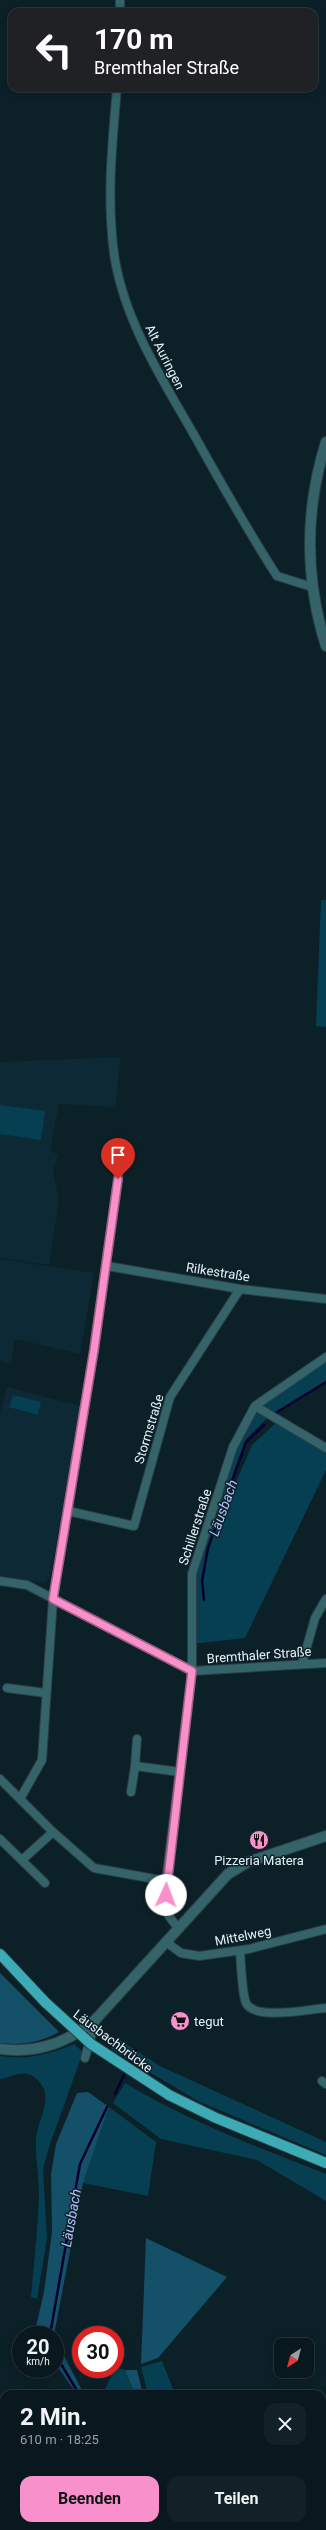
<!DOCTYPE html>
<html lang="de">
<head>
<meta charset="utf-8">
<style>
  :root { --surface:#09181e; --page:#122127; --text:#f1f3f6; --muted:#99a0a4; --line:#29373c; --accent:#f890cb }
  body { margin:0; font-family:Roboto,sans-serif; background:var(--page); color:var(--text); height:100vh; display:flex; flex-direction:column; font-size:15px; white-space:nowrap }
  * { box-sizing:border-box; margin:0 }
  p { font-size:13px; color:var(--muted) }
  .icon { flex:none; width:22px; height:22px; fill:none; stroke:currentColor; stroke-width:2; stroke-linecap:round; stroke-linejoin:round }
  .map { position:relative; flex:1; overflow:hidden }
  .side { position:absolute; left:0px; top:2390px; width:326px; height:140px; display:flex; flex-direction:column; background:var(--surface); border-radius:12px 12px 0 0; box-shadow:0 2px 10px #0003,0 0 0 1px var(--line) }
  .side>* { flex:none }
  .hud { position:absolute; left:8px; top:8px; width:310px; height:84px; border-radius:12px; box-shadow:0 2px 10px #0003,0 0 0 1px var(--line); background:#202124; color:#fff; overflow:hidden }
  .needle { width:26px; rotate:216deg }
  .buttons { position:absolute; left:274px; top:2338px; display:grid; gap:8px }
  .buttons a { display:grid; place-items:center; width:40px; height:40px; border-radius:8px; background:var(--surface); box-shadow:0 2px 10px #0003,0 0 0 1px var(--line); font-size:20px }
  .speed { position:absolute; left:12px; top:2326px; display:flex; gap:8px; font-size:20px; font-weight:700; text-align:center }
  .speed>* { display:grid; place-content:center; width:52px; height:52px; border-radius:50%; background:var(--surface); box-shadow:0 2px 10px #0003,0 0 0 1px var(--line); line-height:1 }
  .speed small { font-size:10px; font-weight:400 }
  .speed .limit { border:6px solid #d22; background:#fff; color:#111 }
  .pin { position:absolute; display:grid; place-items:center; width:34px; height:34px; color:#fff; margin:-41px -17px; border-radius:50% 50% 50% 0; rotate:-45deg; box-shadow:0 0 4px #0007 }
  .pin .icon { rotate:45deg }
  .me { position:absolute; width:44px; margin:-22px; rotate:2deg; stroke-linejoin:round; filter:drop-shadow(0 0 3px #0008) }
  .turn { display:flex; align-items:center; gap:14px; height:84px; padding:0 20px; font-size:18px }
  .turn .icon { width:52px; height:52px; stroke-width:2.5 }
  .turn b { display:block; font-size:28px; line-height:34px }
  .round { display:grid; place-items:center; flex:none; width:42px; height:42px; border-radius:12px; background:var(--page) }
  .headline { display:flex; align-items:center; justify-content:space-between; height:68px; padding:0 20px }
  h1 { font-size:24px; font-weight:700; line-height:30px }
  .primary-button { display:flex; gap:8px; margin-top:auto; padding:8px 20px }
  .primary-button a { flex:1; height:46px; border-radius:12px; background:var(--accent); color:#111; font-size:16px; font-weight:700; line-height:46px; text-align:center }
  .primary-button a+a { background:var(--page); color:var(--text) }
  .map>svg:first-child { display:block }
  .built { fill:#0c2935 }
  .green { fill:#073f52 }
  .forest { fill:#145067 }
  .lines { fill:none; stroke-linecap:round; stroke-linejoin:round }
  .stream { stroke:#05002f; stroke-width:2.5 }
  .minor-casing { stroke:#2a3d45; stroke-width:10 }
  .tertiary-casing { stroke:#2a3d45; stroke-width:12 }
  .primary-casing { stroke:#2a3d45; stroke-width:12 }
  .minor { stroke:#346469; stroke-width:8 }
  .tertiary { stroke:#346469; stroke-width:10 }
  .primary { stroke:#3cabb6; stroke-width:10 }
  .primary-bridge-casing { stroke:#2a3d45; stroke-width:12; stroke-linecap:butt }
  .primary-bridge { stroke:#3cabb6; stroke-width:10 }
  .route-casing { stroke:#a15e84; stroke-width:10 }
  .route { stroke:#f890cb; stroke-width:7 }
  .labels { text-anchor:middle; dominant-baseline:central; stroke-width:3; stroke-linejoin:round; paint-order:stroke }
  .street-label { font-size:13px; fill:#e5f1f7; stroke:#0c2028 }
  .poi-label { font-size:13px; fill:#e5f1f7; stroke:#0c2028 }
  .water-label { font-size:14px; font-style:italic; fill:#b3c0fd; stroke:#0c2028 }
</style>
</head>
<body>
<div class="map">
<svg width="326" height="2530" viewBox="0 0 326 2530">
  <rect width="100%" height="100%" fill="#0c2028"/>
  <!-- built -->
  <path class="built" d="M121,1057L115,1107L59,1104L50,1150L58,1155L53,1172L59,1200L49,1265L0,1258V1062Z
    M0,1259L94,1273L80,1354L15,1339L11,1364L0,1361Z
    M7,1387L81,1406L50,1577L44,1583L0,1576V1414Z"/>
  <!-- green -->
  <path class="green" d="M321,900H326V1027L316,1026Z
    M0,1105L45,1111L41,1140L0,1134Z
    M326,1357V1382L269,1416L246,1439L211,1540L252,1445L278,1421L326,1448V1470L245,1638L191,1644L192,1574L233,1447L255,1406Z
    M13,1395L41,1402L38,1415L9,1407Z
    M117,2038L160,2066L326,2142V2155L198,2101L111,2049Z
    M74,2044L83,2052L49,2147L43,2169L47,2238L37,2299L31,2297C34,2262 38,2228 39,2194C39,2175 35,2157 36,2139C37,2121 53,2100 41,2084C27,2065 14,2077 0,2079V2056C29,2060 47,2055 74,2044Z
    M125,2083C188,2121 257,2147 326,2174V2201L257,2160L161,2139L113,2103Z
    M109,2107L156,2142L148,2196L83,2183Z
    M162,2361L175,2394H148L141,2367Z
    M115,2367L125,2370L135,2394H103Z
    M0,2445L4,2452V2526H21L20,2530H0Z
    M326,2491V2528L322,2516V2492Z
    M50,2526H74L80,2530H50Z
    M169,2526H202L204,2530H165Z
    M243,2526H288L289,2530H244Z"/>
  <!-- forest -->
  <path class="forest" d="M0,1973L59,2032C41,2042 21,2046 0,2043Z
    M88,2092L109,2107L83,2183L54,2335H34L44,2292L52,2232L51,2174L56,2144L77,2093Z
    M146,2238L227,2277L158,2358L141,2364Z
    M55,2339L84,2394H77L55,2363Z
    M125,2370H137L143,2394H135Z
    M322,2517L326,2530H292L290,2526H322Z
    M21,2526H50V2530H20Z
    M110,2526H164L160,2530H110Z"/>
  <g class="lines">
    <!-- stream -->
    <path class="stream" d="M274,1414L326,1382
      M204,1600L202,1581L208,1548L246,1442L264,1425
      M128,2067L136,2050
      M115,2094L126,2071
      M50,2335L80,2164L107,2107
      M55,2354L79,2394
      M126,2526V2527
      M27,2530V2526"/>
    <!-- minor casing -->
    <g class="minor-casing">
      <path id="minor" d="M120,0V12
        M117,88C112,145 106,203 115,260C126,323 162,379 193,433C220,481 247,530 277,576L312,587
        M107,1266L240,1289L326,1299
        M255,1406L326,1448
        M68,1511L134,1526L170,1397L240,1289
        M0,1581L27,1585L192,1671L326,1663
        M302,1664L315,1618L326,1599
        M7,1688L46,1693
        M137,1739L135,1766L180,1772
        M0,1779L53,1832L94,1868L166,1881
        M131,1792L135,1766
        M20,1799L42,1760L53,1599L94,1350L120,1164
        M0,1839L45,1883
        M22,1860L53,1832
        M178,1928L168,1915L166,1881L192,1671V1574L233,1447L255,1406L326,1357
        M166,1942L181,1953L199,1956L249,1949L326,1929
        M240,1951C241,1963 242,1994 246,2003C255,2021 309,2009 326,2008
        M85,2058L96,2019
        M322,2081L326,2084"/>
    </g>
    <!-- tertiary casing -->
    <g class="tertiary-casing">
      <path id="tertiary" d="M326,442C305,509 305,579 326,646
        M0,2049C37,2054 68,2043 96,2019L228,1874L248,1862L326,1836"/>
    </g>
    <!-- primary casing -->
    <g class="primary-casing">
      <path id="primary" d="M0,1954L45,2002
        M169,2095L214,2117L326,2163"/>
    </g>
    <!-- minor -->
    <use href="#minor" class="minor"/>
    <!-- tertiary -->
    <use href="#tertiary" class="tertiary"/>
    <!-- primary -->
    <use href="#primary" class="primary"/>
    <!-- primary-bridge casing -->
    <g class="primary-bridge-casing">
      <path id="primary-bridge" d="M45,2002L91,2044L169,2095"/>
    </g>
    <!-- primary-bridge -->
    <use href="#primary-bridge" class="primary-bridge"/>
  </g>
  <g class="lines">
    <!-- route casing -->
    <g class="route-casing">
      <path id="route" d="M118,1179L94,1350L53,1599L192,1671L166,1895"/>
    </g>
    <!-- route -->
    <use href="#route" class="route"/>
  </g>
  <!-- icons -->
  <defs>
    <g id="restaurant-disc" transform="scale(1)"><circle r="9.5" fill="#f890cb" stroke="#0c2028"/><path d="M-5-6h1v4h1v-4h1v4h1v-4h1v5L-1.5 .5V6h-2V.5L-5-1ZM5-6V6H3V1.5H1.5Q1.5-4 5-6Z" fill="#111"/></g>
    <g id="supermarket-disc" transform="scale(1)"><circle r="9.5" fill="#f890cb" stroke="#0c2028"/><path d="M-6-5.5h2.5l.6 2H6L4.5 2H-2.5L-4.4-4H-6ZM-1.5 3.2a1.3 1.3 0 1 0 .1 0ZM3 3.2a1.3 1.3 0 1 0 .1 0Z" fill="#111"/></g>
  </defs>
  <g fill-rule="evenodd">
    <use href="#restaurant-disc" x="259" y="1840"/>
    <use href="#supermarket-disc" x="180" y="2021"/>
  </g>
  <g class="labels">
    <!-- street labels -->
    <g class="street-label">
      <text transform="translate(165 357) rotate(63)">Alt Auringen</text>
      <text transform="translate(218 1272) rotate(9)">Rilkestraße</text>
      <text transform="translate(149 1429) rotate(-73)">Stormstraße</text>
      <text transform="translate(195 1527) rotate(-72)">Schillerstraße</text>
      <text transform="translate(259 1655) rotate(-4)">Bremthaler Straße</text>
      <text transform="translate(243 1936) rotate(-11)">Mittelweg</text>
      <text transform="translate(113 2041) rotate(37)">Läusbachbrücke</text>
    </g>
    <!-- poi labels -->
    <g class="poi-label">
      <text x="259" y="1860">Pizzeria Matera</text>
      <text x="194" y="2021" text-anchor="start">tegut</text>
    </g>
    <!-- water labels -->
    <g class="water-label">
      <text transform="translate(223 1508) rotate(-70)">Läusbach</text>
      <text transform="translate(71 2218) rotate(-80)">Läusbach</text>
    </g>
  </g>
</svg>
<div class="buttons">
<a><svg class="needle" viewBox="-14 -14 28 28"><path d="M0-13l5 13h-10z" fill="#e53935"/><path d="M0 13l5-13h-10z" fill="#99a0a4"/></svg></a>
</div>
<div class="speed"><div>20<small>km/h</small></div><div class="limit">30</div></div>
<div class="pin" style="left:118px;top:1179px;background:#d93025"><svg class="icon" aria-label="arrive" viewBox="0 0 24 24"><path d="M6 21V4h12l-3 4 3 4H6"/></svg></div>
<svg class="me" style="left:166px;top:1895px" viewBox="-20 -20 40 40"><circle r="19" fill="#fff"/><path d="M0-13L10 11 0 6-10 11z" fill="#f890cb"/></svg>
<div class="hud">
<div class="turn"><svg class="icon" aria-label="left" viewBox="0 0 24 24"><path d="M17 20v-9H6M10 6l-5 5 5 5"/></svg><div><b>170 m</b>Bremthaler Straße</div></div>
</div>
<section class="side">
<div class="headline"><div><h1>2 Min.</h1><p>610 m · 18:25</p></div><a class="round"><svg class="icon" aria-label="close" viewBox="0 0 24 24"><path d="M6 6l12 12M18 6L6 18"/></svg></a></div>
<div class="primary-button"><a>Beenden</a><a>Teilen</a></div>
</section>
</div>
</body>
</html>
